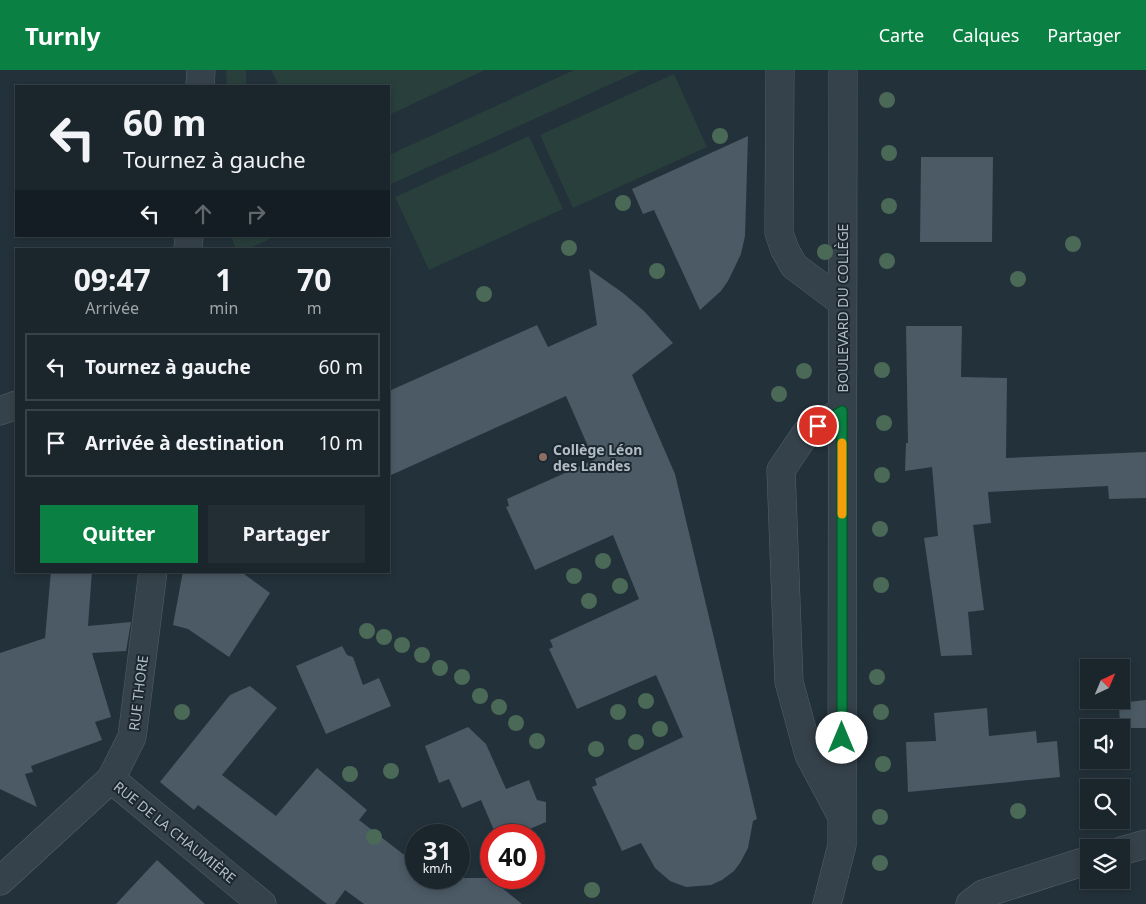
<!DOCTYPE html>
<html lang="fr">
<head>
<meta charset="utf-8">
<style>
  :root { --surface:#1a252c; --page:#232d34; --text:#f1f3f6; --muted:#9fa5a9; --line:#384248; --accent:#0b8043 }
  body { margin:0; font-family:"Noto Sans",sans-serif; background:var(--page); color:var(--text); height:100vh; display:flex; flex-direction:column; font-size:19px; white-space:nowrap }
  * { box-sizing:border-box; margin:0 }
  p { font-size:16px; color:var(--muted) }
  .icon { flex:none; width:28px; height:28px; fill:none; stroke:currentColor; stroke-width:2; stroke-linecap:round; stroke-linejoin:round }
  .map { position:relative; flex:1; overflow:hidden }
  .drawer { position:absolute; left:15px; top:178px; width:375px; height:325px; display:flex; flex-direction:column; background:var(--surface); border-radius:0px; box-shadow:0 2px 8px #0003,0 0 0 1px var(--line) }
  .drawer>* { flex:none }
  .guide { position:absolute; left:15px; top:15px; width:375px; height:152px; border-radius:0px; box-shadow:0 2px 8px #0003,0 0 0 1px var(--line); background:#1a252c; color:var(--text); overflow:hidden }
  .needle { width:32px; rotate:44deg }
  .controls { position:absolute; left:1080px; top:589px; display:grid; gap:10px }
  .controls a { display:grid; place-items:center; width:50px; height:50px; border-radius:0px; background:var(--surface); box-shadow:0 2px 8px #0003,0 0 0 1px var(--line); font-size:25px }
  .speed { position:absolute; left:405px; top:754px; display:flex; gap:10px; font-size:25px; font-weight:700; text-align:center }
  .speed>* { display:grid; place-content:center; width:65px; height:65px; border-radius:50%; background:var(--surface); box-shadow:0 2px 8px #0003,0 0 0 1px var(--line); line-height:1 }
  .speed small { font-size:12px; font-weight:400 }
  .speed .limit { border:8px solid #d22; background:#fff; color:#111 }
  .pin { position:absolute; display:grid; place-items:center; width:42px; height:42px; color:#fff; margin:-21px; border:2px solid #fff; border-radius:50%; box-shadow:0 1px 5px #0007 }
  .me { position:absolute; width:55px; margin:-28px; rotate:0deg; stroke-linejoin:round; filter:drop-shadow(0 0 4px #0008) }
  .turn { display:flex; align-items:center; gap:18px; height:105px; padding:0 25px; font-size:22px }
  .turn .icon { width:65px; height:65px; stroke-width:2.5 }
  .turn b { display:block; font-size:35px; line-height:42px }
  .lanes { display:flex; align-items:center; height:48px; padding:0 25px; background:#0003; justify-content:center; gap:25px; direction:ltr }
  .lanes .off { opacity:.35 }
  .eta { display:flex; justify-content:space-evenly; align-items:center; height:85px; text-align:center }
  .eta b { font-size:30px; font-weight:700; line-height:35px }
  .button { display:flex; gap:10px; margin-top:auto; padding:10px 25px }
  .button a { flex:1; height:58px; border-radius:0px; background:var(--accent); color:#fff; font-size:20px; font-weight:700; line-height:58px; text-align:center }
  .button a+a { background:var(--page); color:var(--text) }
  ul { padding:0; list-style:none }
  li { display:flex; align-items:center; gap:15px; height:68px; margin:0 10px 8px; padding:0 15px; border:2px solid var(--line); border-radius:0px }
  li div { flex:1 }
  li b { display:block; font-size:19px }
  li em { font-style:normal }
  header { display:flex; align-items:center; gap:30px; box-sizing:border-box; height:70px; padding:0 25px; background:var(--accent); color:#fff }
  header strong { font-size:24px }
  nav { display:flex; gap:28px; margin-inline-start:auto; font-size:18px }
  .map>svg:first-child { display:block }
  .green { fill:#283f3c }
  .building { fill:#4b5a65 }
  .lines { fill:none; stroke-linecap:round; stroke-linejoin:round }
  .minor-casing { stroke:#546068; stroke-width:29 }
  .minor { stroke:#36424b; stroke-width:28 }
  .tree { fill:#4a6956 }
  .route-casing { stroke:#07532c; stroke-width:12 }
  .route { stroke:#0b8043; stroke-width:9 }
  .slow { stroke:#f59e0b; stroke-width:9 }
  .education-dot { fill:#8d6e63; stroke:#1c272f; stroke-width:2 }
  .labels { text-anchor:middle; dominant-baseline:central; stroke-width:4; stroke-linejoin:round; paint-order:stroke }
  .street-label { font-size:14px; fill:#b1bdc6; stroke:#1c272f }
  .poi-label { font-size:14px; font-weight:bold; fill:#b1bdc6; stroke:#1c272f; text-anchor:start }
</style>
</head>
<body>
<header>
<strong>Turnly</strong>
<nav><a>Carte</a><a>Calques</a><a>Partager</a></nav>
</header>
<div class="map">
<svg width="1146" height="834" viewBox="0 0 1146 834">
  <rect width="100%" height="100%" fill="#23313a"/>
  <!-- green -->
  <path class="green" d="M226,0H246V13L248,16H227Z
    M271,0H485L389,45V16H279Z
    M574,0H642L389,115V85Z
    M674,4L707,77L573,138L540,65Z
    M529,66L563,139L429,200L395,127Z
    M231,166H276L248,179H236Z"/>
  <!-- building -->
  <path class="building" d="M748,66L745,166L741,184L728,211L721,221L700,240L654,140L643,144L632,119Z
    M921,87H993L992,172H920Z
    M589,199L623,223L644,241L673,273L632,305L675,404L757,749L753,751L748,778L740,793L734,801L722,810L711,815L686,817L670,811L655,798L641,773L622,781L592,717L597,715L595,709L683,667L656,605L577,639L549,579L553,577L550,570L639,529L613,465L535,500L506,437L509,436L507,429L594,390L566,326L389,406V321L537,255L548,277L597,255Z
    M906,256H962L961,307L1007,308L1006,388L1146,382V428L1109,429L1108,416L988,422L991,453L973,455L984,540L968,542L972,585L941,586L924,468L938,466L932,397L905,401L906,373H908Z
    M51,501H92L88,556L131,552L126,581L92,583L111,647L95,652L102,670L31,696L33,702L25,704L37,737L0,719V583L45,568Z
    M183,501H240L270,523L229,587L188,559L173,555Z
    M342,576L347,585L353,587L363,615L379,608L391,636L326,664L296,596Z
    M250,616L277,638L222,705L276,746L317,698L367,740L359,750L416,794V808H490L522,834H364L345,820L335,834H327L198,735L194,740L160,712L230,625Z
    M1146,630V658H1120L1119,633Z
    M987,638L989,666L1036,661L1037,673L1057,671L1060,707L908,722L906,672L936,671L934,643Z
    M468,657L486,674L506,719L529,710L537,730L546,732V752L516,765H496L481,730L462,738L449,709L439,713L425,676Z
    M157,790L205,834H116Z"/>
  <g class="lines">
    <!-- minor casing -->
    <g class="minor-casing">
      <path id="minor" d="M780,0L779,163L785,180L794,196L842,232
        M200,16L201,0
        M188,179L189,166
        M0,341L16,335
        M111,709L262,834
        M840,743L809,685L789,612L781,400L806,363L842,341
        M1121,781L1146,774
        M0,811L111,709L132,667L153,501
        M827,834L842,775L843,0
        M970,834L983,824L1089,790"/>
    </g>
    <!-- minor -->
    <use href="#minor" class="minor"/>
  </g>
  <!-- trees -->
  <g class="tree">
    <circle cx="887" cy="30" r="8"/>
    <circle cx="720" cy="66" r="8"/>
    <circle cx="889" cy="83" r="8"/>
    <circle cx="623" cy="133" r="8"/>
    <circle cx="889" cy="136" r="8"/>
    <circle cx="1073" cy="174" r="8"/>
    <circle cx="569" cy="178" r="8"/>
    <circle cx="825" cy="182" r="8"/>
    <circle cx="887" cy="191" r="8"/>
    <circle cx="657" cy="201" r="8"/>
    <circle cx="1018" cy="209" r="8"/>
    <circle cx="484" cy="224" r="8"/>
    <circle cx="882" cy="300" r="8"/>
    <circle cx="804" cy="301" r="8"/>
    <circle cx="779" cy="324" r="8"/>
    <circle cx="884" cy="353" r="8"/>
    <circle cx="882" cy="405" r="8"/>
    <circle cx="880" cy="459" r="8"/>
    <circle cx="603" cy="491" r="8"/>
    <circle cx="574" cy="506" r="8"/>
    <circle cx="881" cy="515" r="8"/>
    <circle cx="620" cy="516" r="8"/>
    <circle cx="589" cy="531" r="8"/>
    <circle cx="367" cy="561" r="8"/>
    <circle cx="384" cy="567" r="8"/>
    <circle cx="402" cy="575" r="8"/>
    <circle cx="422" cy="585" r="8"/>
    <circle cx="440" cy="598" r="8"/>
    <circle cx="462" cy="607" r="8"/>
    <circle cx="877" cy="607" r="8"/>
    <circle cx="480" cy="626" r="8"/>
    <circle cx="646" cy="631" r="8"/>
    <circle cx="499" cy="637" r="8"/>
    <circle cx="182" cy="642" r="8"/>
    <circle cx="618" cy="642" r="8"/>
    <circle cx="881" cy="642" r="8"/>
    <circle cx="516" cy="653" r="8"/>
    <circle cx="660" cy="659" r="8"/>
    <circle cx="537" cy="671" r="8"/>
    <circle cx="636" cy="672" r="8"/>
    <circle cx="596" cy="679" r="8"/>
    <circle cx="883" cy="694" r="8"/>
    <circle cx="391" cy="701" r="8"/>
    <circle cx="350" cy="704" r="8"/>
    <circle cx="1018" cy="741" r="8"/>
    <circle cx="880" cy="747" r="8"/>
    <circle cx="374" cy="767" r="8"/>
    <circle cx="880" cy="793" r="8"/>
    <circle cx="592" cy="820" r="8"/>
  </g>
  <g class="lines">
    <!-- route casing -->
    <g class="route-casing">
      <path id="route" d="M818,356L842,341V668"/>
    </g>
    <!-- route -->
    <use href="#route" class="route"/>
    <!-- slow -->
    <path class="slow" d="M842,444V373"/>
  </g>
  <!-- markers -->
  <circle class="education-dot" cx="543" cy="387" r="5"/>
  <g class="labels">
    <!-- street labels -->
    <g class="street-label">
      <text transform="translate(842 238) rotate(-90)">BOULEVARD DU COLLÈGE</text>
      <text transform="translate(138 623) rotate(-83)">RUE THORE</text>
      <text transform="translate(175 762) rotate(39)">RUE DE LA CHAUMIÈRE</text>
    </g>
    <!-- poi labels -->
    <g class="poi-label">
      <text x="553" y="379">Collège Léon<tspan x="553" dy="16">des Landes</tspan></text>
    </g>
  </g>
</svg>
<div class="controls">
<a><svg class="needle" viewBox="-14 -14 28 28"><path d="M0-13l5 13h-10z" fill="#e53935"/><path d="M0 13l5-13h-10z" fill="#9fa5a9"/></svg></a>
<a><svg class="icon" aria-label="sound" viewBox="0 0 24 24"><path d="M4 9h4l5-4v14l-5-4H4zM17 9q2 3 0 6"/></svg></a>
<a><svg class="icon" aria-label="search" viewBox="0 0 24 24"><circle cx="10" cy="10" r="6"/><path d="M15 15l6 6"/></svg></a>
<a><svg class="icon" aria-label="layers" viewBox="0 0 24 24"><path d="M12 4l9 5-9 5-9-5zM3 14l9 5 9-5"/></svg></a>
</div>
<div class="speed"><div>31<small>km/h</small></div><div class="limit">40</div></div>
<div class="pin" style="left:818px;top:356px;background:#d93025"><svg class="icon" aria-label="arrive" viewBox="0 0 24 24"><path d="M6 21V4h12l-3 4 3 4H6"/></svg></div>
<svg class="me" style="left:842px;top:668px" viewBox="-20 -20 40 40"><circle r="19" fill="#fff"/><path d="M0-13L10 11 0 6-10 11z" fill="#0b8043"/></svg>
<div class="guide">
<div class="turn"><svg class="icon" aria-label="left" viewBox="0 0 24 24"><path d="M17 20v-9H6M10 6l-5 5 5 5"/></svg><div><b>60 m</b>Tournez à gauche</div></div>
<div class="lanes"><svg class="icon" aria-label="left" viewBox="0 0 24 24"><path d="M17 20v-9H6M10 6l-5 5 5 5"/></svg><svg class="icon off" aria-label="ahead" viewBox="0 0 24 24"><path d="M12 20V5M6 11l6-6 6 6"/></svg><svg class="icon off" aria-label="right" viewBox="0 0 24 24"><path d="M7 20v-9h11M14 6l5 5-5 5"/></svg></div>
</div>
<section class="drawer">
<div class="eta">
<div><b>09:47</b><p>Arrivée</p></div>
<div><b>1</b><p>min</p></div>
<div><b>70</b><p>m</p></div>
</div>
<ul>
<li><svg class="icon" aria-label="left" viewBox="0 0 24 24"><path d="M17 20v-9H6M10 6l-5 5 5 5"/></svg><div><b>Tournez à gauche</b></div><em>60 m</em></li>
<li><svg class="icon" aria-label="arrive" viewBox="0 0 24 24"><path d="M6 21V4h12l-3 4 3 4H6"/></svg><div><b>Arrivée à destination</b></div><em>10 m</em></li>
</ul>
<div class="button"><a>Quitter</a><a>Partager</a></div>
</section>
</div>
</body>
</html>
